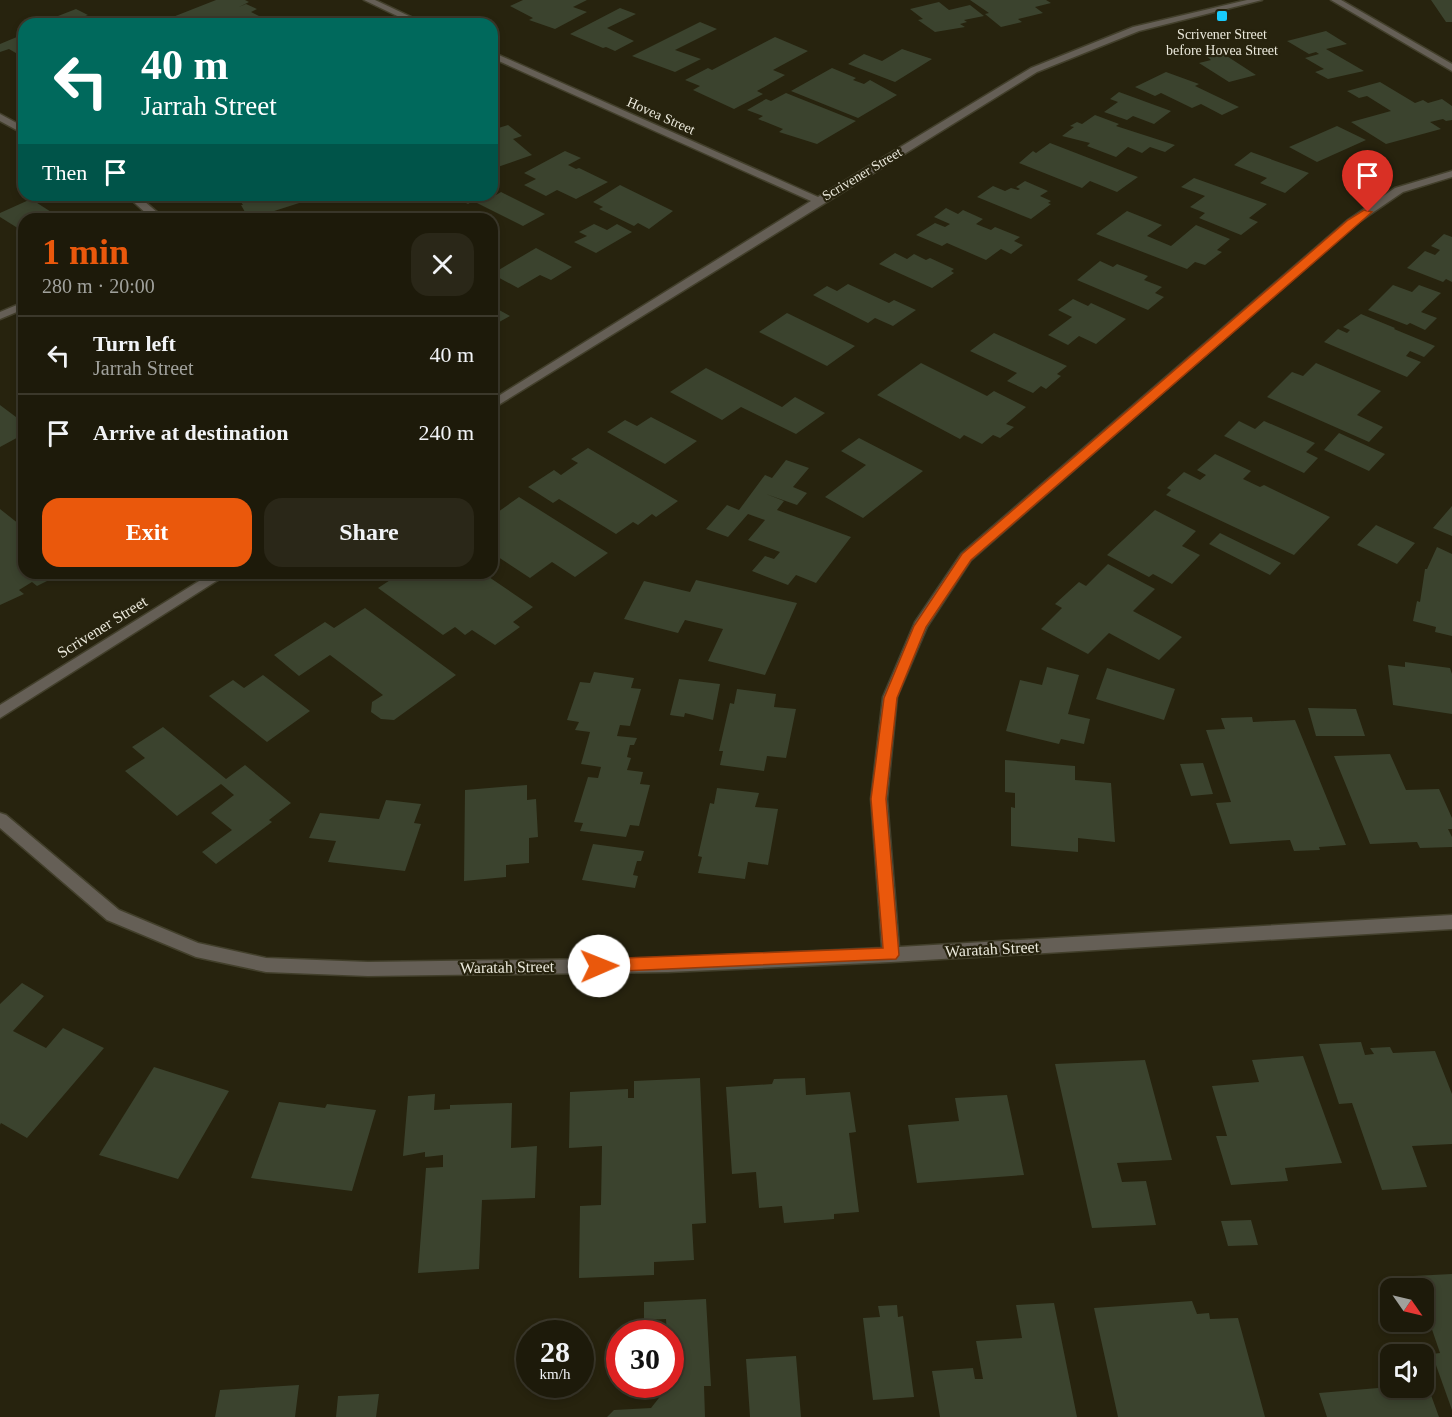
<!DOCTYPE html>
<html lang="en">
<head>
<meta charset="utf-8">
<style>
  :root { --surface:#1d1a0a; --page:#2a2718; --text:#f1f3f6; --muted:#a0a19c; --line:#3b382b; --accent:#ea580c }
  body { margin:0; font-family:"Times New Roman",serif; background:var(--page); color:var(--text); height:100vh; display:flex; flex-direction:column; font-size:22px; white-space:nowrap }
  * { box-sizing:border-box; margin:0 }
  p { font-size:20px; color:var(--muted) }
  .icon { flex:none; width:33px; height:33px; fill:none; stroke:currentColor; stroke-width:2; stroke-linecap:round; stroke-linejoin:round }
  .map { position:relative; flex:1; overflow:hidden }
  .sheet { position:absolute; left:18px; top:213px; width:480px; height:366px; display:flex; flex-direction:column; background:var(--surface); border-radius:18px; box-shadow:0 3px 9px #0003,0 0 0 2px var(--line) }
  .sheet>* { flex:none }
  .guide { position:absolute; left:18px; top:18px; width:480px; height:183px; border-radius:18px; box-shadow:0 3px 9px #0003,0 0 0 2px var(--line); background:#00695c; color:#fff; overflow:hidden }
  .needle { width:39px; rotate:124deg }
  .tools { position:absolute; left:1380px; top:1278px; display:grid; gap:12px }
  .tools a { display:grid; place-items:center; width:54px; height:54px; border-radius:12px; background:var(--surface); box-shadow:0 3px 9px #0003,0 0 0 2px var(--line); font-size:30px }
  .speed { position:absolute; left:516px; top:1320px; display:flex; gap:12px; font-size:30px; font-weight:700; text-align:center }
  .speed>* { display:grid; place-content:center; width:78px; height:78px; border-radius:50%; background:var(--surface); box-shadow:0 3px 9px #0003,0 0 0 2px var(--line); line-height:1 }
  .speed small { font-size:15px; font-weight:400 }
  .speed .limit { border:9px solid #d22; background:#fff; color:#111 }
  .pin { position:absolute; display:grid; place-items:center; width:51px; height:51px; color:#fff; margin:-62px -26px; border-radius:50% 50% 50% 0; rotate:-45deg; box-shadow:0 0 6px #0007 }
  .pin .icon { rotate:45deg }
  .me { position:absolute; width:66px; margin:-33px; rotate:89deg; stroke-linejoin:round; filter:drop-shadow(0 0 4px #0008) }
  .turn { display:flex; align-items:center; gap:21px; height:126px; padding:0 24px; font-size:27px }
  .turn .icon { width:78px; height:78px; stroke-width:2.5 }
  .turn b { display:block; font-size:42px; line-height:51px }
  .then { display:flex; align-items:center; height:57px; padding:0 24px; background:#0003; gap:12px; font-size:22px }
  .round { display:grid; place-items:center; flex:none; width:63px; height:63px; border-radius:18px; background:var(--page) }
  .summary { display:flex; align-items:center; justify-content:space-between; height:102px; padding:0 24px }
  h1 { font-size:36px; font-weight:600; line-height:45px; color:var(--accent) }
  .cta { display:flex; gap:12px; margin-top:auto; padding:12px 24px }
  .cta a { flex:1; height:69px; border-radius:18px; background:var(--accent); color:#fff; font-size:24px; font-weight:600; line-height:69px; text-align:center }
  .cta a+a { background:var(--page); color:var(--text) }
  ul { padding:0; list-style:none }
  li { display:flex; align-items:center; gap:18px; height:78px; padding:0 24px; border-top:2px solid var(--line) }
  li div { flex:1 }
  li b { display:block; font-size:22px }
  li em { font-style:normal }
  .map>svg:first-child { display:block }
  .building { fill:#3b432e }
  .lines { fill:none; stroke-linecap:round; stroke-linejoin:round }
  .minor-casing { stroke:#423f2b; stroke-width:3 }
  .minor { fill:#655f56; fill-rule:evenodd }
  .route { fill:#ea580c; stroke:#983908; stroke-width:1.5 }
  .poi-dot { fill:#18cafc; stroke:#27230e; stroke-width:2 }
  .labels { text-anchor:middle; dominant-baseline:central; stroke-width:4.5; stroke-linejoin:round; paint-order:stroke }
  .far-poi-label { font-size:14px; fill:#ebe9dc; stroke:#27230e }
  .far-street-label { font-size:14px; fill:#ebe9dc; stroke:#27230e }
  .street-label { font-size:16px; fill:#ebe9dc; stroke:#27230e }
</style>
</head>
<body>
<div class="map">
<svg width="1452" height="1417" viewBox="0 0 1452 1417">
  <rect width="100%" height="100%" fill="#27230e"/>
  <!-- building -->
  <path class="building" d="M216,0H245L249,2L239,7L246,4L257,9L251,12L261,17L243,24H155Z
    M523,0H587L573,7L587,12L555,29L529,20L533,18L510,6Z
    M970,0H1046L1051,3L1035,7L1043,13L1018,19L1022,22L1001,27L985,14L989,13Z
    M1431,0H1452V22H1446Z
    M939,2L949,10L970,5L984,16L964,20L967,22L960,24L965,27L935,32L918,20L923,19L910,9Z
    M620,8L636,14L607,28L634,41L615,51L606,47L603,48L570,34Z
    M76,9L88,15L67,23H40Z
    M274,17L289,24H258Z
    M700,22L717,29L675,50L701,59L675,72L632,56Z
    M1326,31L1347,44L1326,49L1364,71L1328,79L1315,72L1324,69L1305,58L1319,54L1316,52L1309,54L1287,41Z
    M24,34V54L21,56L9,49L0,52V44Z
    M775,37L808,51L773,70L785,75L757,91L763,94L734,109L693,90L700,86L685,80L708,68L712,70Z
    M902,49L932,59L895,82L848,64L864,54L882,61Z
    M1219,51L1256,75L1229,82L1199,63L1211,60L1205,55Z
    M832,68L856,78L853,80L864,84L870,80L897,95L858,118L791,91Z
    M1166,72L1199,84L1195,86L1239,107L1222,115L1201,104L1192,108L1161,93L1155,96L1135,87Z
    M1380,82L1415,103L1423,100L1428,103L1442,99L1452,106V120L1446,121L1443,119L1430,122L1441,129L1386,144L1351,122L1391,111L1367,96L1359,98L1347,91Z
    M1119,92L1171,111L1154,124L1133,116L1127,120L1104,112L1118,102L1110,99Z
    M786,93L856,121L817,144L779,132L783,129L758,119L763,116L747,110L766,99L771,101Z
    M1095,115L1119,124L1116,126L1175,145L1165,152L1150,147L1142,153L1128,147L1116,157L1087,146L1090,143L1062,136L1074,127L1070,126L1077,122L1082,124Z
    M508,125L522,136L513,139L532,155L492,169V130Z
    M1337,126L1366,140L1317,162L1289,147Z
    M1050,143L1138,177L1117,192L1090,181L1082,188L1019,163L1033,151L1036,153Z
    M565,151L581,158L568,165L576,169L579,168L608,182L576,199L557,190L546,196L524,185L536,179L524,173Z
    M1251,152L1309,173L1285,193L1260,183L1267,178L1234,165Z
    M1194,178L1267,204L1249,218L1258,222L1241,235L1199,218L1205,213L1190,207L1205,196L1181,187Z
    M1025,181L1048,191L1040,196L1051,201L1048,203L1051,204L1031,219L977,197L993,186L1005,191L1011,188L1018,190L1020,189L1016,187Z
    M620,185L673,211L649,229L638,223L634,226L599,209L603,207L593,202Z
    M501,192L545,214L523,226L473,201L468,204L458,199L465,195H496Z
    M242,195H321V196L249,219L241,205H243L241,202L246,201Z
    M31,199L62,219H24V232L0,217V213Z
    M946,208L958,214L963,210L983,219L976,224L991,230L995,227L1020,237L1014,241L1023,245L1011,254L1001,249L986,260L947,243L942,246L916,235L935,223L945,227L950,224L934,217Z
    M1127,211L1162,225L1147,236L1171,246L1196,225L1230,239L1217,250L1222,252L1205,265L1195,262L1187,269L1096,234Z
    M594,224L607,230L617,224L632,232L596,253L574,242L587,236L579,232Z
    M1444,234L1452,237V282L1446,279L1443,282L1407,268L1425,251L1435,255L1440,250L1431,246Z
    M536,248L572,267L551,280L540,275L518,288L492,274Z
    M895,253L907,259L914,254L926,260L930,258L954,269L951,271L954,273L932,288L879,264Z
    M1100,261L1113,267L1117,264L1148,276L1144,280L1162,287L1155,293L1164,297L1148,310L1077,280Z
    M848,284L889,303L894,300L916,310L893,326L875,318L868,323L813,295L827,286L837,291Z
    M1393,285L1412,292L1419,285L1441,293L1421,312L1437,318L1425,330L1410,323L1407,325L1368,310Z
    M1073,299L1088,306L1091,303L1126,319L1096,344L1079,336L1068,345L1048,335L1072,317L1058,310Z
    M492,306L510,316L492,326Z
    M787,313L855,346L827,366L759,332Z
    M1361,314L1395,328L1394,329L1435,346L1424,357L1410,351L1406,356L1421,362L1407,377L1324,342L1338,329L1347,333L1350,330L1343,327Z
    M994,333L1067,366L1057,374L1061,376L1046,389L1041,386L1033,393L1007,381L1017,373L970,351Z
    M921,363L987,396L994,391L1026,407L1006,424L1014,427L1000,438L993,435L982,444L964,435L960,439L877,395Z
    M1316,363L1381,391L1357,415L1383,427L1369,442L1267,397L1292,372L1303,376Z
    M706,368L782,407L795,397L825,413L796,434L741,407L722,420L670,392Z
    M0,405L24,423V434L0,447Z
    M651,417L697,441L665,464L607,432L625,420L637,426Z
    M1239,421L1255,429L1264,421L1315,443L1306,452L1318,458L1304,473L1224,436Z
    M1339,433L1385,454L1369,471L1324,450Z
    M859,438L923,471L863,518L825,497L866,465L841,451Z
    M588,448L678,501L656,517L652,514L638,525L633,522L616,534L559,499L553,503L528,487L554,470L561,475L578,463L571,459Z
    M1215,454L1251,471L1243,479L1260,487L1264,485L1330,517L1294,555L1166,495L1171,490L1167,488L1184,472L1200,480L1206,475L1197,470Z
    M786,460L809,468L793,487L807,493L797,505L766,494L784,501L777,510L851,537L816,583L796,575L788,585L752,571L765,556L774,559L780,552L748,540L765,520L748,514L728,537L706,529L727,505L739,510L765,475L772,478Z
    M519,497L608,553L575,577L552,562L530,578L492,553V511L494,510L498,512Z
    M1452,506V536L1433,528Z
    M0,509L24,528V573H63L37,586L32,582L19,590L24,594L0,605Z
    M1155,510L1196,531L1182,546L1200,555L1172,584L1153,574L1149,577L1107,555Z
    M1376,525L1415,543L1397,564L1357,545Z
    M1220,533L1281,563L1270,575L1209,544Z
    M1437,547L1452,554V636L1435,632L1436,627L1413,621L1417,601L1420,602L1425,569H1427Z
    M1108,564L1155,589L1133,611L1182,637L1159,660L1109,633L1088,654L1041,629L1062,608L1055,604L1079,582L1086,586Z
    M401,573H483L533,607L513,622L520,627L495,645L472,630L465,635L455,627L443,635L378,588Z
    M696,580L797,603L765,675L708,661L723,629L685,620L678,633L624,619L644,581L690,592Z
    M365,608L456,675L394,720L381,719L371,712L372,702L383,695L330,655L299,676L274,655L325,622L334,628Z
    M1405,662L1450,668L1452,674V714L1393,705L1388,665L1405,667Z
    M1047,667L1079,675L1068,714L1090,719L1084,744L1061,739L1059,744L1006,731L1020,680L1042,685Z
    M1107,668L1175,689L1164,720L1096,699Z
    M594,672L634,678L631,688L641,689L630,726L620,725L617,736L637,738L634,745H630L627,757L631,758L627,770L643,772L640,784L650,785L639,826L630,825L626,837L580,831L583,823L574,822L588,777L598,778L601,767L581,764L590,732L575,730L579,722L567,720L580,682L590,683Z
    M263,675L310,711L267,742L209,696L233,680L244,688Z
    M679,679L720,684L713,720L685,713L684,717L670,715Z
    M737,689L776,694L774,707L796,709L786,758L767,756L764,771L720,765L723,751H719L730,703L734,704Z
    M1308,708L1356,709L1365,736H1316Z
    M1252,717L1253,722L1295,720L1346,845L1319,847L1320,850L1294,851L1290,840L1230,844L1216,803L1231,802L1206,730L1225,729L1221,718Z
    M163,727L226,779L245,765L291,803L269,820L272,822L216,864L202,852L232,830L211,813L234,795L221,784L177,816L125,771L145,758L132,747Z
    M1390,754L1406,790L1439,789L1452,818V829H1448L1452,837V847L1420,848L1417,842L1370,844L1334,756Z
    M1005,760L1075,766V780L1111,783L1115,842L1078,838V852L1011,846V807L1015,808V793L1005,792Z
    M1203,763L1213,794L1191,796L1180,764Z
    M527,785V800L536,799L538,837L529,838V863L506,865V877L464,881L465,790Z
    M717,788L759,793L755,807L778,809L768,865L748,862L745,879L698,873L702,857L698,856L710,803L714,804Z
    M386,800L421,804L414,823L421,824L405,871L328,862L336,841L309,838L320,813L379,819Z
    M593,844L644,851L641,861H637L633,875L638,876L635,888L582,880Z
    M22,983L44,996L13,1031L46,1048L63,1028L104,1048L27,1138L1,1123L0,1125V1004Z
    M1361,1042L1365,1055L1374,1054L1370,1048L1390,1047L1393,1053L1435,1051L1452,1094V1144L1412,1146L1427,1187L1382,1190L1352,1103L1339,1104L1319,1044Z
    M1303,1056L1342,1163L1285,1168L1288,1181L1231,1185L1216,1136H1227L1212,1086L1259,1082L1252,1060Z
    M1145,1060L1172,1160L1117,1163L1122,1182L1146,1181L1156,1225L1092,1228L1055,1064Z
    M154,1067L229,1091L178,1179L99,1155Z
    M700,1078L706,1223L692,1224L694,1260L654,1262V1275L579,1278L580,1206L601,1205L602,1146L569,1148L570,1092L628,1089V1098H634V1081Z
    M805,1078L806,1095L850,1092L856,1132L849,1133L859,1212L834,1214V1219L784,1223L782,1206L759,1208L756,1172L732,1174L726,1087L772,1084L774,1079Z
    M435,1094L434,1110L450,1109V1105L512,1103L511,1148L537,1146L535,1198L482,1200L479,1269L418,1273L426,1168L443,1167V1155L425,1157V1152L403,1156L408,1096Z
    M1007,1095L1024,1175L917,1183L908,1125L959,1121L955,1098Z
    M279,1102L325,1108L327,1104L376,1110L352,1191L251,1178Z
    M1251,1220L1258,1245L1228,1246L1221,1221Z
    M1452,1274V1410L1432,1354L1440,1353L1424,1306V1288H1417L1413,1276Z
    M706,1299L711,1386H704L705,1417H607L614,1410L651,1408L670,1384V1334H667L666,1319L644,1320V1302Z
    M1192,1301L1197,1314L1209,1313L1210,1319L1238,1318L1265,1417H1118L1094,1308Z
    M1054,1303L1077,1417H940L932,1371L973,1368L975,1379H983L976,1341L1022,1338L1016,1305Z
    M897,1305L898,1317L903,1316L914,1397L873,1400L863,1318L880,1317L878,1306Z
    M796,1356L801,1417H750L746,1359Z
    M1424,1384H1427L1439,1417H1327L1319,1393L1390,1387L1424,1388Z
    M299,1385L295,1417H215L220,1390Z
    M379,1394L376,1417H336L338,1396Z"/>
  <g class="lines">
    <!-- minor casing -->
    <g class="minor-casing">
      <path id="minor" d="M364,0H375L426,24H414Z
        M1247,0H1262L1139,31L1037,72L492,409V400L811,201L492,58V52L818,197L1031,68L1133,27Z
        M1331,0H1341L1452,64V71Z
        M0,114L24,127V134L0,121Z
        M1452,171V177L1403,192L1356,224L971,560L927,627L897,697L887,799L899,947L1452,915V929L891,962L668,972L368,976L266,972L196,957L107,920L0,828V813L6,815L119,910L198,943L266,958L368,962L668,958L882,948L871,799L883,697L915,622L961,554L1348,220L1395,188Z
        M126,195H137L158,213L159,219H149V216Z
        M24,302V309L0,319V312Z
        M212,573H229L0,718V705Z"/>
    </g>
    <!-- minor -->
    <use href="#minor" class="minor"/>
  </g>
  <!-- route -->
  <path class="route" d="M1364,210L1372,212L971,560L926,627L897,698L886,799L899,955L896,959L599,972L593,970L591,966L593,961L599,959L883,948L871,799L884,698L914,626L962,554L1348,220Z"/>
  <!-- markers -->
  <rect class="poi-dot" x="1216" y="10" width="12" height="12" rx="3"/>
  <g class="labels">
    <!-- far-poi labels -->
    <g class="far-poi-label">
      <text x="1222" y="34">Scrivener Street<tspan x="1222" dy="16">before Hovea Street</tspan></text>
    </g>
    <!-- far-street labels -->
    <g class="far-street-label">
      <text transform="translate(661 116) rotate(24)">Hovea Street</text>
      <text transform="translate(862 174) rotate(-31)">Scrivener Street</text>
    </g>
    <!-- street labels -->
    <g class="street-label">
      <text transform="translate(102 627) rotate(-32)">Scrivener Street</text>
      <text transform="translate(992 949) rotate(-3)">Waratah Street</text>
      <text transform="translate(507 967) rotate(-1)">Waratah Street</text>
    </g>
  </g>
</svg>
<div class="tools">
<a><svg class="needle" viewBox="-14 -14 28 28"><path d="M0-13l5 13h-10z" fill="#e53935"/><path d="M0 13l5-13h-10z" fill="#a0a19c"/></svg></a>
<a><svg class="icon" aria-label="sound" viewBox="0 0 24 24"><path d="M4 9h4l5-4v14l-5-4H4zM17 9q2 3 0 6"/></svg></a>
</div>
<div class="speed"><div>28<small>km/h</small></div><div class="limit">30</div></div>
<div class="pin" style="left:1368px;top:212px;background:#d93025"><svg class="icon" aria-label="arrive" viewBox="0 0 24 24"><path d="M6 21V4h12l-3 4 3 4H6"/></svg></div>
<svg class="me" style="left:599px;top:966px" viewBox="-20 -20 40 40"><circle r="19" fill="#fff"/><path d="M0-13L10 11 0 6-10 11z" fill="#ea580c"/></svg>
<div class="guide">
<div class="turn"><svg class="icon" aria-label="left" viewBox="0 0 24 24"><path d="M17 20v-9H6M10 6l-5 5 5 5"/></svg><div><b>40 m</b>Jarrah Street</div></div>
<div class="then">Then<svg class="icon" aria-label="arrive" viewBox="0 0 24 24"><path d="M6 21V4h12l-3 4 3 4H6"/></svg></div>
</div>
<section class="sheet">
<div class="summary"><div><h1>1 min</h1><p>280 m · 20:00</p></div><a class="round"><svg class="icon" aria-label="close" viewBox="0 0 24 24"><path d="M6 6l12 12M18 6L6 18"/></svg></a></div>
<ul>
<li><svg class="icon" aria-label="left" viewBox="0 0 24 24"><path d="M17 20v-9H6M10 6l-5 5 5 5"/></svg><div><b>Turn left</b><p>Jarrah Street</p></div><em>40 m</em></li>
<li><svg class="icon" aria-label="arrive" viewBox="0 0 24 24"><path d="M6 21V4h12l-3 4 3 4H6"/></svg><div><b>Arrive at destination</b></div><em>240 m</em></li>
</ul>
<div class="cta"><a>Exit</a><a>Share</a></div>
</section>
</div>
</body>
</html>
